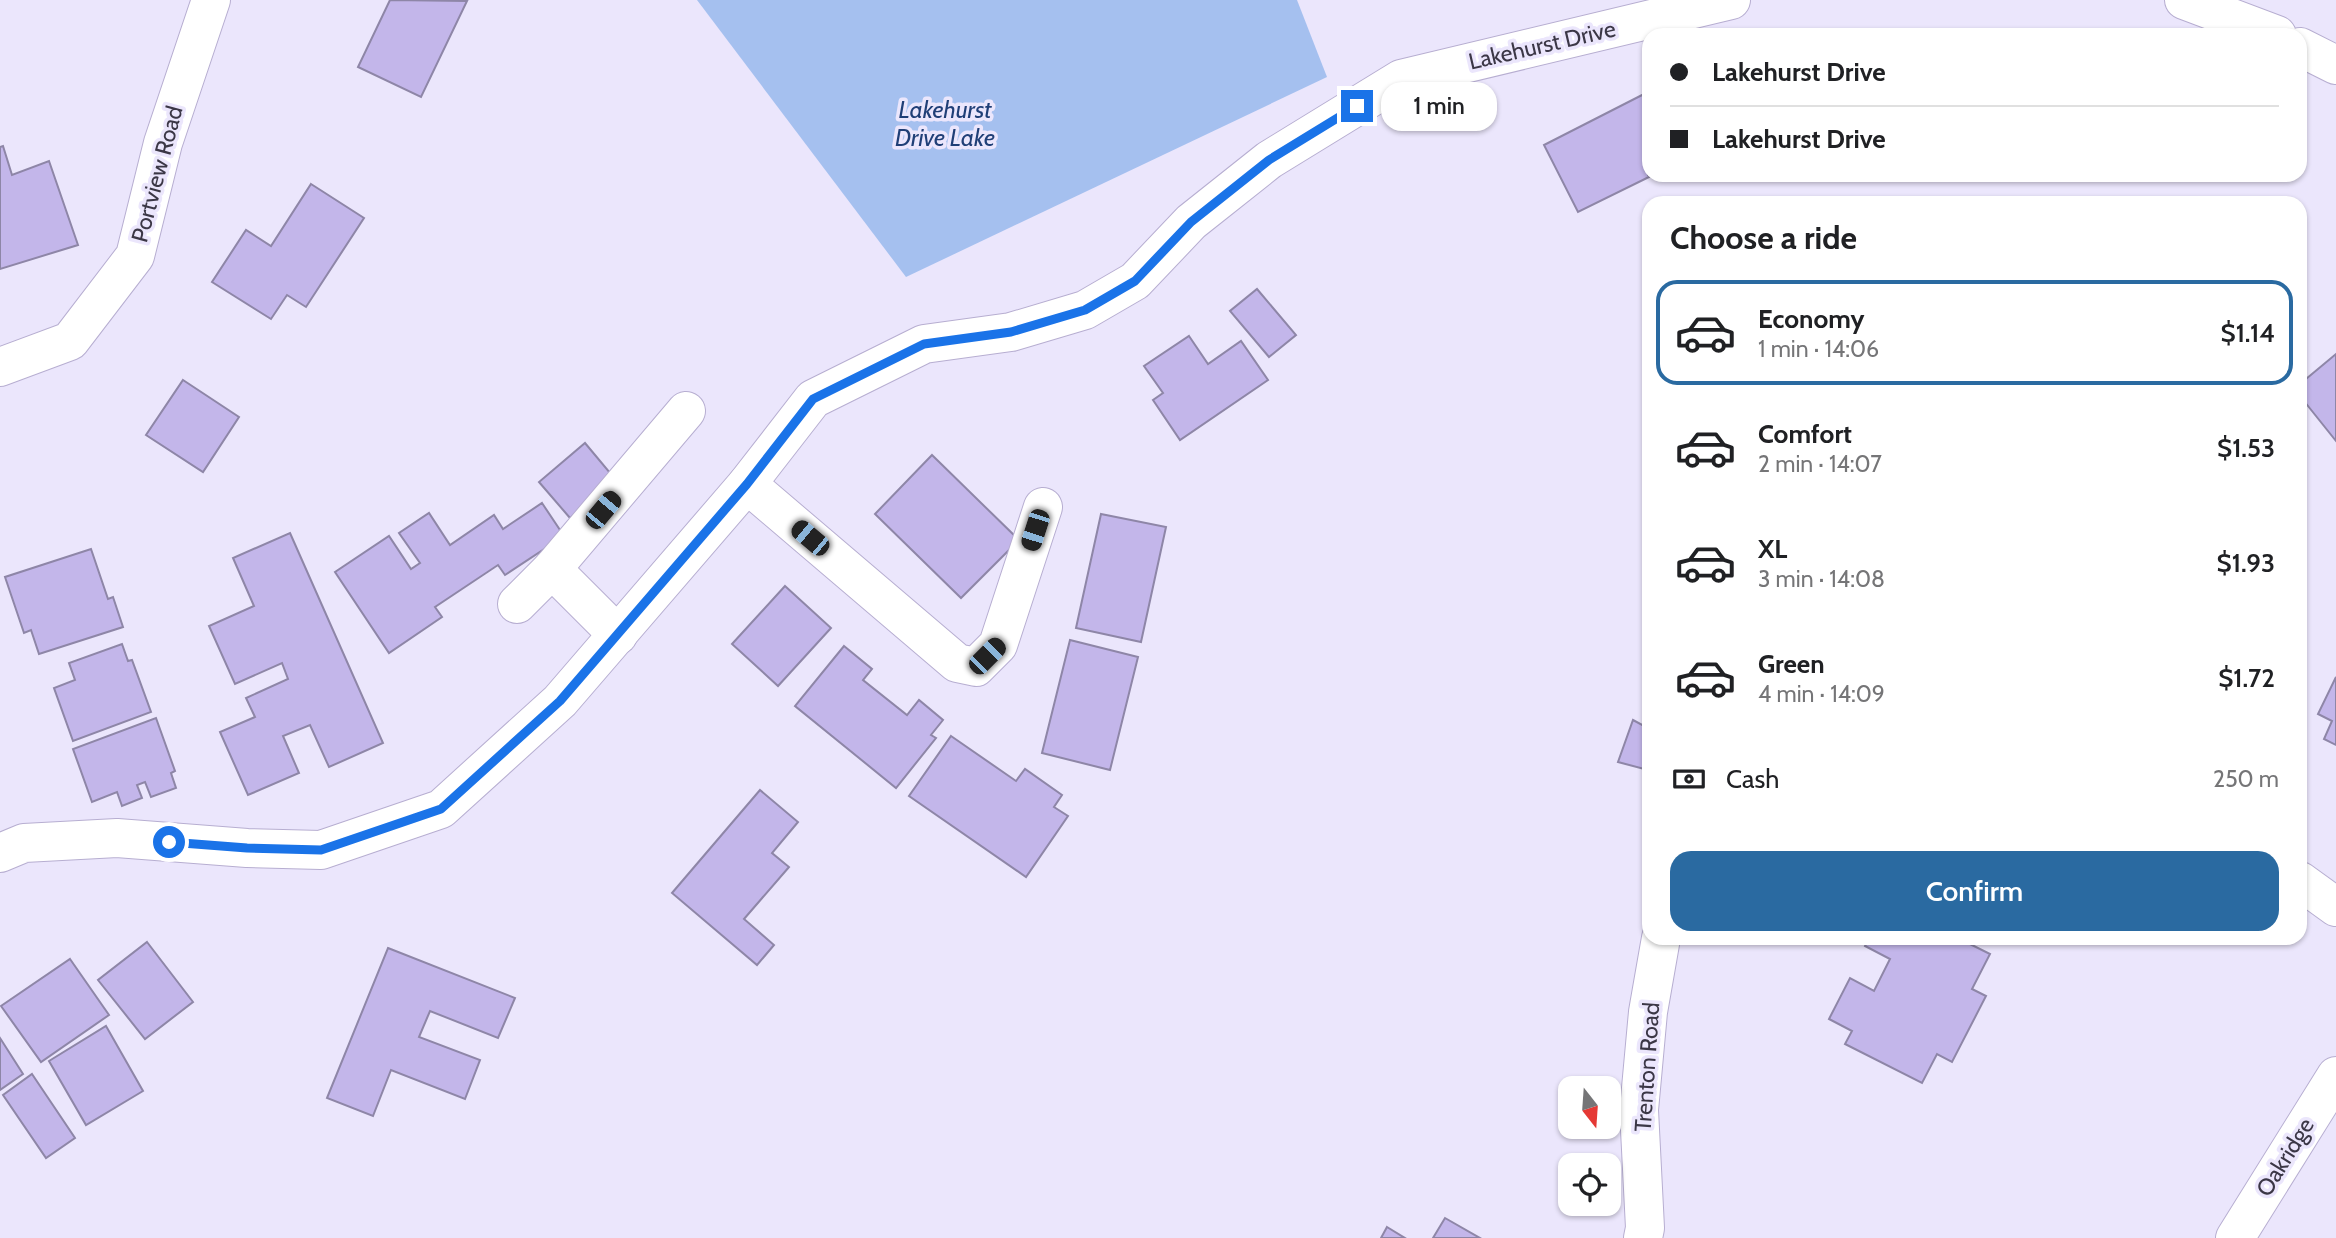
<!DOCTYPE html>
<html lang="en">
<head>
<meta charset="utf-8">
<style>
  body { margin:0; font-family:Cabin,sans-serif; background:#f6f6f6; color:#202124; height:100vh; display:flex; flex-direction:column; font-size:26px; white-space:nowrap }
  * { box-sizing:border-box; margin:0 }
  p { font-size:23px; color:#757577 }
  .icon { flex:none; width:38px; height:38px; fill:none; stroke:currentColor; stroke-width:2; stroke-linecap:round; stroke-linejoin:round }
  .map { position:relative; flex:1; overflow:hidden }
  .panel { position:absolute; left:1642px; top:196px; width:665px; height:749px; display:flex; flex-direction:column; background:#fff; border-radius:21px; box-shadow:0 2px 5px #0004 }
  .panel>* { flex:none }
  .top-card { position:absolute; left:1642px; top:28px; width:665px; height:154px; border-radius:21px; box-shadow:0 2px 5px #0004; display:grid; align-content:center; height:154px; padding:0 28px; background:#fff }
  .needle { width:46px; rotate:163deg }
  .controls { position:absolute; left:1558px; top:1076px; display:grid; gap:14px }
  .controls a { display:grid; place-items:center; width:63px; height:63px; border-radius:14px; background:#fff; box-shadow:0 2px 5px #0004; font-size:35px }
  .end { position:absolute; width:32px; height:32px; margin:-16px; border:9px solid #1a73e8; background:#fff; box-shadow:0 0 0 4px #fff }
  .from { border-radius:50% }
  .bubble { position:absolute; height:49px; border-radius:21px; background:#fff; box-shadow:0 2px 5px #0004; font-size:23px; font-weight:600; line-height:49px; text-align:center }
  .car { position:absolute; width:21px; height:42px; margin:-21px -10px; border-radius:9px; box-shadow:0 0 5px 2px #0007; background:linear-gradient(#222 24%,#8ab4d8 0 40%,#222 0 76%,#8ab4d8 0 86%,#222 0) }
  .top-card b { display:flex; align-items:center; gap:24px; height:66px; font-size:26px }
  .top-card b+b { border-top:2px solid #e0e0e0 }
  .top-card i { width:18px; height:18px; background:#202124 }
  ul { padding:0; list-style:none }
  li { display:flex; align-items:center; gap:21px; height:105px; margin:0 14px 10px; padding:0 14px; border:4px solid transparent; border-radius:21px }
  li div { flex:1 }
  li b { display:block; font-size:26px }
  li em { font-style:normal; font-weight:600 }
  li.on { border-color:#2a6aa1 }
  li>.icon { width:63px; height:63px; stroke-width:1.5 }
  h2 { padding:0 28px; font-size:32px; line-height:84px }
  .pay { display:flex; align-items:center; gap:18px; height:77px; padding:0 28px; font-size:26px }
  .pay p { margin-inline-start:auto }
  .primary-button { display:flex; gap:14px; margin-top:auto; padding:14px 28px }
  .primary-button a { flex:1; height:80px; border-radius:21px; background:#2a6aa1; color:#fff; font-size:28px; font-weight:600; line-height:80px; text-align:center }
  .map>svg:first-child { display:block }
</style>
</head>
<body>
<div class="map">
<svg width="2336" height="1238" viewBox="0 0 2336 1238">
  <rect width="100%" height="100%" fill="#ebe6fc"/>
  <path fill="#a5c0ef" d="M697,0h600l30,77 -421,200z"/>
  <g fill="#c3b6ea" stroke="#8e86a7" stroke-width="2">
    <path d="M390,0l77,1 -46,96 -63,-30z"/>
    <path d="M1648,92v83h5l-75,37 -34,-67z"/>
    <path d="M3,146l9,29 37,-14 29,84 -78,24v-122z"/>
    <path d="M311,184l53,34 -58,89 -19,-12 -16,24 -59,-37 34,-52 25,16z"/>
    <path d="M1257,289l39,46 -27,22 -39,-46z"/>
    <path d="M1189,336l19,28 33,-23 27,39 -88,60 -27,-40 10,-7 -19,-27z"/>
    <path d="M2336,354v87l-36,-45v-12z"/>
    <path d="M183,380l56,37 -36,55 -57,-37z"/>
    <path d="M585,443l31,37 -46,38 -31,-36z"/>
    <path d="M932,455l87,85 -58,58 -86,-84z"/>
    <path d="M542,503l22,33 -59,39 -7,-10 -63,42 7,10 -53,36 -54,-81 54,-36 22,33 9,-6 -21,-30 30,-20 21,32 44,-30 9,14z"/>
    <path d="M1101,514l65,13 -25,115 -65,-14z"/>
    <path d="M290,533l93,210 -54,24 -19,-42 -27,11 16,37 -51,22 -28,-63 35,-15 -9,-19 42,-19 -6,-16 -47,21 -26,-58 45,-20 -21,-48z"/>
    <path d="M91,549l17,50 5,-2 10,30 -84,27 -8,-24 -7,3 -19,-56z"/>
    <path d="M785,586l46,42 -53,58 -46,-42z"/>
    <path d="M1070,640l68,17 -28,113 -68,-17z"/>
    <path d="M122,644l6,17 4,-1 19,52 -78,29 -19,-53 21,-8 -6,-17z"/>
    <path d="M844,646l28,23 -9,11 44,35 12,-15 24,20 -12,15 5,3 -40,50 -101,-82z"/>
    <path d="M2336,677v68l-12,-6 8,-18 -14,-7z"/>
    <path d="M156,718l19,53 -4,2 5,15 -25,9 -6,-15 -8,3 5,13 -20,8 -5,-14 -25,10 -19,-53z"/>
    <path d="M1633,720l15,8v42l-30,-8z"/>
    <path d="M951,736l65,45 9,-12 37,26 -8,12 14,9 -42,61 -117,-81z"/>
    <path d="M760,790l38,32 -26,31 17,14 -45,52 30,26 -17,20 -85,-72z"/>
    <path d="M1869,938h89l32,16 -18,35 14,7 -34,66 -15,-8 -15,29 -77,-39 7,-13 -23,-12 21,-41 24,13 16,-32 -25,-13z"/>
    <path d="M147,942l46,60 -48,37 -47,-59z"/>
    <path d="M388,948l127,50 -17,40 -68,-27 -11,26 61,23 -15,39 -74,-29 -18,46 -46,-18z"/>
    <path d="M70,959l39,56 -68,47 -40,-56z"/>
    <path d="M106,1026l37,65 -57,34 -37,-64z"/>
    <path d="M0,1038l23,36 -23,16z"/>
    <path d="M32,1074l43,64 -29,20 -43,-63z"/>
    <path d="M1445,1218l35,20h-47z"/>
    <path d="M1387,1227l18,11h-24z"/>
  </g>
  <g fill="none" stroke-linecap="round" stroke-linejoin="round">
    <defs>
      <g id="minor">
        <path d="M2184,0l93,35"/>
        <path d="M2300,47l36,18"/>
        <path d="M0,367l70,-26 65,-85 28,-113 48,-143"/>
        <path d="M747,484l210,179 19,4 22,-22 45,-138"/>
        <path d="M552,569l66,66"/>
        <path d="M517,604l35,-35 134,-158"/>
        <path d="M0,853l24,-10 93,-5 130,10 74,2 120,-41 119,-108 187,-217 66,-85 111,-55 87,-12 74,-22 50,-29 56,-59 78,-62 132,-81 330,-79"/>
        <path d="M2300,881l36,26"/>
        <path d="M1643,1238l2,-10 -6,-118 9,-98 13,-74"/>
        <path d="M2235,1238l101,-162"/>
      </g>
    </defs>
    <use href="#minor" stroke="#b7aed1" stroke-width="40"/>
    <use href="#minor" stroke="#fff" stroke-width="38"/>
  </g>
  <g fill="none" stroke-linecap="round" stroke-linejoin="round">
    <path stroke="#1a73e8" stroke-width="9" d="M169,842l78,6 74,2 120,-41 119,-108 187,-217 66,-85 111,-55 87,-12 74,-22 50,-29 56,-59 78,-62 88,-54"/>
  </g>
  <g text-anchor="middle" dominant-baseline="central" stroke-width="7" stroke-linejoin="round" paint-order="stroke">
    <g font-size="23" fill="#3b3746" stroke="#ebe6fc">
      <text transform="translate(1542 45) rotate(-13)">Lakehurst Drive</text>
      <text transform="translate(157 174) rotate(-75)">Portview Road</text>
      <text transform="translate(1647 1067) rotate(-86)">Trenton Road</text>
      <text transform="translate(2285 1157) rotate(-58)">Oakridge</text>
    </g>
    <g font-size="24" font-style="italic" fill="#203f77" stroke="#ebe6fc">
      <text x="945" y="109">Lakehurst<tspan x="945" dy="28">Drive Lake</tspan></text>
    </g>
  </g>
</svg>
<div class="controls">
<a><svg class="needle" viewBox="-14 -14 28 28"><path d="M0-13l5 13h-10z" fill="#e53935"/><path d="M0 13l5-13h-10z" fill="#757577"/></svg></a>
<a><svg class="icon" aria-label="locate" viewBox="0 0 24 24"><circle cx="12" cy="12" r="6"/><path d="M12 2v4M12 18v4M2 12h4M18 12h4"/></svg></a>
</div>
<i class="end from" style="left:169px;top:842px"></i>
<i class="end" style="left:1357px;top:106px"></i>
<div class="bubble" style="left:1381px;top:82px;width:116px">1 min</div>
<i class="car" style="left:603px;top:510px;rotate:40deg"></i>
<i class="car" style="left:1035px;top:530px;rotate:198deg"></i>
<i class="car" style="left:810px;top:538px;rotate:310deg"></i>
<i class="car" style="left:987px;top:656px;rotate:45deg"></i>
<div class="top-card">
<b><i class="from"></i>Lakehurst Drive</b>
<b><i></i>Lakehurst Drive</b>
</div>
<section class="panel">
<h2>Choose a ride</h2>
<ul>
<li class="on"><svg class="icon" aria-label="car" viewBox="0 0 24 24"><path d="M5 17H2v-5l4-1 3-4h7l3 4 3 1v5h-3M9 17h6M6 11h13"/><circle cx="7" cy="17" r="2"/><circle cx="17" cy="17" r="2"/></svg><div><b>Economy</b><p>1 min · 14:06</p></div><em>$1.14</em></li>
<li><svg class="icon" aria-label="car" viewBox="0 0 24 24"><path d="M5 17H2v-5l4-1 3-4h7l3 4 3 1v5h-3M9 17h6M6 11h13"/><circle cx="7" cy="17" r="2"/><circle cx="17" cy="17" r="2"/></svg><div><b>Comfort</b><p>2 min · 14:07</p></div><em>$1.53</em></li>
<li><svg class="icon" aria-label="car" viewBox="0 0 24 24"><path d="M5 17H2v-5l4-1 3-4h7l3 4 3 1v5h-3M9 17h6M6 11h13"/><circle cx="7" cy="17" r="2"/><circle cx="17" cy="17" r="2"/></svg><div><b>XL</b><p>3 min · 14:08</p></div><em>$1.93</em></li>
<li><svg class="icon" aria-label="car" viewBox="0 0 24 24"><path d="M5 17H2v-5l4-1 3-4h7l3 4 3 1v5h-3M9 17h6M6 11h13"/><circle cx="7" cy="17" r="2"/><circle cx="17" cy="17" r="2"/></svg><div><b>Green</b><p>4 min · 14:09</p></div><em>$1.72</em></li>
</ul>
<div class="pay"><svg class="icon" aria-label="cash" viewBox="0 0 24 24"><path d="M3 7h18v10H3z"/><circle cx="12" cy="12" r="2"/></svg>Cash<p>250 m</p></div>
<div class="primary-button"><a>Confirm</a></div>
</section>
</div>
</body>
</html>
